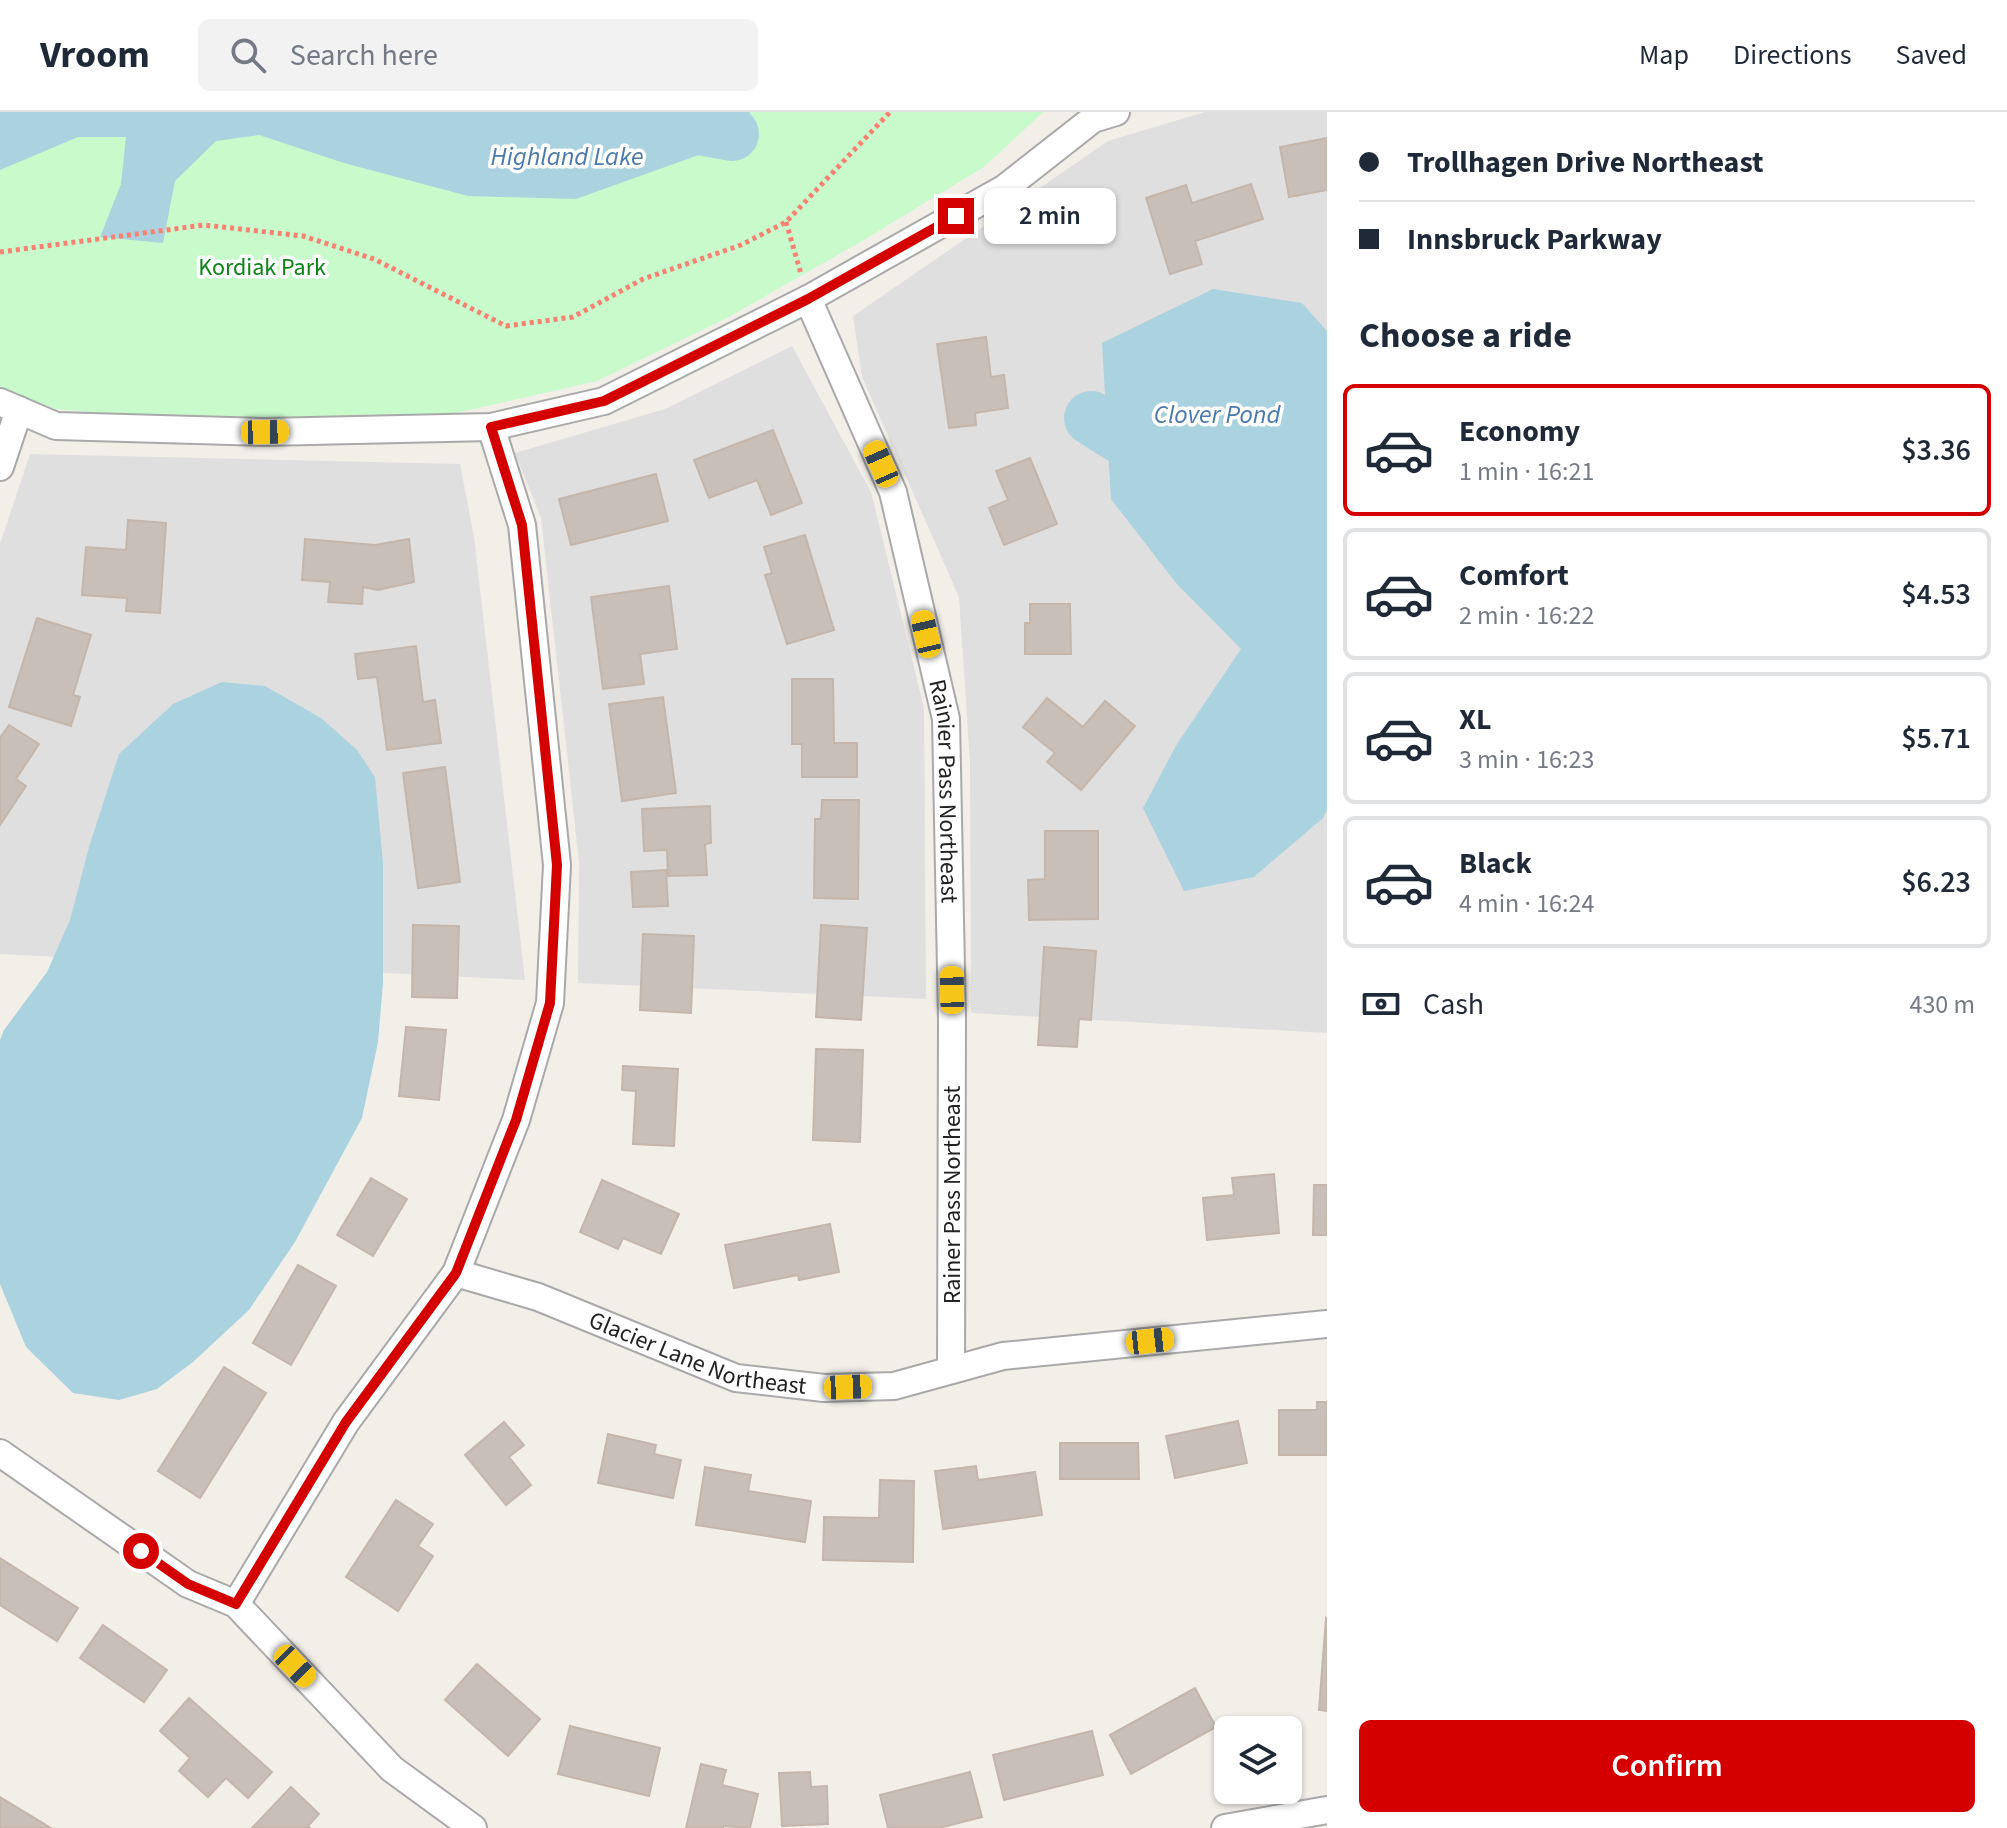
<!DOCTYPE html>
<html lang="en">
<head>
<meta charset="utf-8">
<style>
  body { margin:0; font-family:"Source Sans 3",sans-serif; background:#f2f2f3; color:#1f2937; height:100vh; display:flex; flex-direction:column; font-size:30px; white-space:nowrap }
  * { box-sizing:border-box; margin:0 }
  p { font-size:26px; color:#747a83 }
  .icon { flex:none; width:44px; height:44px; fill:none; stroke:currentColor; stroke-width:2; stroke-linecap:round; stroke-linejoin:round }
  .map { position:relative; flex:1; overflow:hidden }
  .side { display:flex; flex-direction:column; background:#fff; width:680px }
  .side>* { flex:none }
  .hud { display:grid; align-content:center; height:176px; padding:0 32px; background:#fff }
  .tools { position:absolute; left:1214px; top:1604px; display:grid; gap:16px }
  .tools a { display:grid; place-items:center; width:88px; height:88px; border-radius:12px; background:#fff; box-shadow:0 2px 6px #0004; font-size:40px }
  .end { position:absolute; width:36px; height:36px; margin:-18px; border:10px solid #d40000; background:#fff; box-shadow:0 0 0 4px #fff }
  .from { border-radius:50% }
  .bubble { position:absolute; height:56px; border-radius:12px; background:#fff; box-shadow:0 2px 6px #0004; font-size:26px; font-weight:600; line-height:56px; text-align:center }
  .car { position:absolute; width:24px; height:48px; margin:-24px -12px; border-radius:10px; box-shadow:0 0 6px 2px #0007; background:linear-gradient(#f5c518 24%,#345 0 40%,#f5c518 0 76%,#345 0 86%,#f5c518 0) }
  .hud b { display:flex; align-items:center; gap:28px; height:76px; font-size:30px }
  .hud b+b { border-top:2px solid #e0e1e3 }
  .hud i { width:20px; height:20px; background:#1f2937 }
  ul { padding:0; list-style:none }
  li { display:flex; align-items:center; gap:24px; height:132px; margin:0 16px 12px; padding:0 16px; border:4px solid #e0e1e3; border-radius:12px }
  li div { flex:1 }
  li b { display:block; font-size:30px }
  li em { font-style:normal; font-weight:600 }
  li.on { border-color:#d40000 }
  li>.icon { width:72px; height:72px; stroke-width:1.5 }
  h2 { padding:0 32px; font-size:36px; line-height:96px }
  .pay { display:flex; align-items:center; gap:20px; height:88px; padding:0 32px; font-size:30px }
  .pay p { margin-inline-start:auto }
  .primary-button { display:flex; gap:16px; margin-top:auto; padding:16px 32px }
  .primary-button a { flex:1; height:92px; border-radius:12px; background:#d40000; color:#fff; font-size:32px; font-weight:600; line-height:92px; text-align:center }
  header { display:flex; align-items:center; gap:48px; box-sizing:border-box; height:112px; padding:0 40px; background:#fff; border-bottom:2px solid #e0e1e3 }
  header strong { font-size:38px }
  nav { display:flex; gap:44px; margin-inline-start:auto; font-size:28px }
  .search { width:560px; height:72px; background:#f2f2f3; display:flex; align-items:center; gap:20px; box-sizing:border-box; padding:0 28px; border-radius:12px; color:#747a83; font-size:30px }
  main { display:flex; flex:1; min-height:0 }
  .map>svg:first-child { display:block }
</style>
</head>
<body>
<header>
<strong>Vroom</strong>
<div class="search"><svg class="icon" aria-label="search" viewBox="0 0 24 24"><circle cx="10" cy="10" r="6"/><path d="M15 15l6 6"/></svg>Search here</div>
<nav><a>Map</a><a>Directions</a><a>Saved</a></nav>
</header>
<main>
<div class="map">
<svg width="1327" height="1716" viewBox="0 0 1327 1716">
  <rect width="100%" height="100%" fill="#f2efe9"/>
  <g fill="#e0dfdf">
    <path d="M1205,0h122v921l-356,-20 -1,-251 -11,-165 -97,-220 -9,-61 255,-175z"/>
    <path d="M792,234l79,146 53,216 2,291 -348,-16 1,-121 -38,-344 -26,-65 150,-44z"/>
    <path d="M30,342l430,10 14,73 51,443 -525,-26v-410z"/>
  </g>
  <path fill="#c8facc" d="M0,0h1043l-59,55 -127,77 -130,74 -130,63 -145,33 -66,5 -163,5 -167,-15 -56,-21z"/>
  <g fill="#aad3df">
    <path d="M0,0h750l-43,40 -131,47 -108,-3 -124,-33 -85,-28 -43,6 -41,40 -12,62 -63,-6 21,-53 5,-47h-48l-78,33z"/>
    <path d="M1213,177l89,14 25,28v479l-4,8 -69,59 -70,14 -41,-83 34,-64 64,-95 -65,-66 -65,-84 -9,-156z"/>
    <path d="M222,570l43,4 56,32 36,32 18,27 8,86v120l-5,59 -16,76 -67,124 -46,68 -56,52 -36,27 -38,11 -46,-7 -47,-46 -26,-63v-244l4,-10 43,-58 23,-52 19,-73 30,-93 54,-50z"/>
  </g>
  <g fill="none" stroke-linecap="round" stroke-linejoin="round">
    <g stroke="#aad3df" stroke-width="54">
      <path d="M609,0l123,22"/>
      <path d="M1091,306l77,48"/>
    </g>
  </g>
  <g fill="#c7bfb8" stroke="#c4b6ab" stroke-width="2">
    <path d="M1327,26v52l-38,7 -9,-50z"/>
    <path d="M1251,72l12,35 -68,22 7,23 -32,10 -24,-76 40,-13 6,18z"/>
    <path d="M986,225l5,40 13,-2 4,33 -33,5 1,12 -27,3 -12,-84z"/>
    <path d="M773,318l29,73 -31,12 -14,-35 -48,18 -15,-38z"/>
    <path d="M1030,346l27,66 -53,21 -15,-37 19,-8 -12,-29z"/>
    <path d="M656,362l12,47 -97,24 -12,-46z"/>
    <path d="M128,408l38,3 -6,90 -34,-2 1,-13 -45,-3 4,-48 40,3z"/>
    <path d="M805,423l29,95 -47,14 -22,-69 7,-2 -8,-26z"/>
    <path d="M305,427l70,6 34,-6 5,43 -36,8 -15,-3 -1,17 -34,-2 2,-20 -28,-2z"/>
    <path d="M669,474l8,63 -37,5 4,30 -41,5 -12,-92z"/>
    <path d="M1030,492h40l1,50h-46v-31h5z"/>
    <path d="M37,506l54,17 -18,60 7,2 -9,29 -62,-19z"/>
    <path d="M416,534l7,56 12,-2 6,43 -54,7 -10,-73 -19,2 -3,-25z"/>
    <path d="M792,567h41l1,64h23v34h-55v-33h-10z"/>
    <path d="M663,585l13,96 -54,8 -13,-97z"/>
    <path d="M1047,586l36,29 22,-26 30,25 -54,64 -34,-28 8,-9 -32,-26z"/>
    <path d="M9,613l30,19 -23,35 10,7 -26,39v-87z"/>
    <path d="M445,655l15,115 -42,6 -15,-115z"/>
    <path d="M822,688h37l-1,99 -44,-1 1,-79h6z"/>
    <path d="M710,694l1,37 -6,1 2,31 -39,1 -1,-26 -23,1 -2,-42z"/>
    <path d="M1045,719h53v88l-69,1 -1,-40 17,-1z"/>
    <path d="M666,758l2,36 -35,1 -2,-35z"/>
    <path d="M413,813l46,1 -2,72 -45,-1z"/>
    <path d="M821,813l46,3 -6,92 -45,-3z"/>
    <path d="M643,822l51,2 -3,77 -51,-3z"/>
    <path d="M1044,835l52,4 -5,69 -12,-1 -2,28 -39,-2z"/>
    <path d="M406,915l40,3 -7,70 -40,-4z"/>
    <path d="M816,937l47,1 -3,92 -47,-2z"/>
    <path d="M623,954l55,3 -4,77 -41,-2 3,-53 -14,-1z"/>
    <path d="M1274,1062l5,59 -72,7 -4,-42 31,-3 -2,-17z"/>
    <path d="M371,1066l36,21 -34,57 -36,-21z"/>
    <path d="M602,1068l77,34 -18,40 -38,-16 -5,11 -38,-17z"/>
    <path d="M1314,1073h13v50h-14z"/>
    <path d="M830,1112l9,48 -40,8 -1,-5 -64,13 -9,-43z"/>
    <path d="M298,1153l38,21 -45,79 -38,-22z"/>
    <path d="M224,1255l42,26 -66,105 -42,-27z"/>
    <path d="M1317,1290h10v53h-48v-45h38z"/>
    <path d="M1238,1309l9,42 -72,15 -9,-42z"/>
    <path d="M504,1310l20,23 -15,12 22,28 -25,20 -41,-50z"/>
    <path d="M608,1322l48,11 -2,9 27,6 -8,38 -75,-15z"/>
    <path d="M1060,1331h78l1,36h-79z"/>
    <path d="M976,1354l2,14 57,-8 7,43 -99,14 -8,-58z"/>
    <path d="M705,1355l46,8 -3,16 63,10 -6,41 -109,-17z"/>
    <path d="M880,1368l34,1 -1,81 -90,-2 1,-43 55,1z"/>
    <path d="M396,1388l37,24 -15,22 15,10 -35,55 -52,-34z"/>
    <path d="M0,1446l78,50 -21,33 -57,-36z"/>
    <path d="M1326,1506l1,1v92l-8,-1z"/>
    <path d="M103,1513l64,45 -23,32 -64,-44z"/>
    <path d="M477,1552l63,55 -32,37 -63,-56z"/>
    <path d="M1195,1576l21,39 -85,47 -21,-39z"/>
    <path d="M189,1586l83,74 -24,26 -22,-20 -18,19 -29,-26 11,-13 -30,-27z"/>
    <path d="M570,1614l90,22 -11,48 -91,-22z"/>
    <path d="M1092,1619l11,44 -99,25 -11,-45z"/>
    <path d="M701,1652l25,6 -4,15 36,9 -8,34 -27,-2v2h-37z"/>
    <path d="M810,1660l1,15 16,-1 1,38 -46,2 -3,-53z"/>
    <path d="M970,1660l12,45 -43,11h-51l-8,-33z"/>
    <path d="M291,1675l28,27 -11,12 2,2h-58z"/>
    <path d="M0,1685l51,31h-51z"/>
  </g>
  <g fill="none" stroke-linecap="round" stroke-linejoin="round">
    <defs>
      <g id="street">
        <path id="s1" d="M808,187l85,193 53,227 6,301 -1,350"/>
        <path d="M0,290l56,24 209,6 226,-5 113,-26 204,-102 197,-111 88,-69 23,-7"/>
        <path d="M0,355l19,-57"/>
        <path id="s2" d="M456,1161l82,24 198,81 88,10 70,-2 109,-30 324,-32"/>
        <path d="M0,1341l188,131 48,20 156,165 81,59"/>
        <path d="M236,1492l110,-182 110,-149 60,-153 34,-117 7,-138 -35,-340 -31,-98"/>
        <path d="M1225,1716l102,-18"/>
      </g>
    </defs>
    <use href="#street" stroke="#a9a9a9" stroke-width="30"/>
    <g stroke="#fa8072" stroke-width="5" stroke-dasharray="4 4" stroke-linecap="butt">
      <path d="M786,110l15,52"/>
      <path d="M0,140l204,-27 99,11 71,23 132,67 67,-9 70,-38 98,-34 45,-23 104,-110"/>
    </g>
    <use href="#street" stroke="#fff" stroke-width="26"/>
  </g>
  <g fill="none" stroke-linecap="round" stroke-linejoin="round">
    <path stroke="#d40000" stroke-width="10" d="M141,1439l47,33 48,20 110,-182 110,-149 60,-153 34,-117 7,-138 -35,-340 -31,-98 113,-26 204,-102 148,-83"/>
  </g>
  <g text-anchor="middle" dominant-baseline="central" stroke-width="7" stroke-linejoin="round" paint-order="stroke">
    <g font-size="24" fill="#0c8416" stroke="#fff">
      <text x="262" y="155">Kordiak Park</text>
    </g>
    <g font-size="24" fill="#222" stroke="#fff">
      <text stroke="none"><textPath href="#s1" startOffset="516">Rainier Pass Northeast</textPath></text>
      <text transform="translate(952 1083) rotate(-90)">Rainer Pass Northeast</text>
      <text stroke="none"><textPath href="#s2" startOffset="256">Glacier Lane Northeast</textPath></text>
    </g>
    <g font-size="26" font-style="italic" fill="#4a7aab" stroke="#fff">
      <text x="567" y="44">Highland Lake</text>
      <text x="1217" y="302">Clover Pond</text>
    </g>
  </g>
</svg>
<div class="tools">
<a><svg class="icon" aria-label="layers" viewBox="0 0 24 24"><path d="M12 4l9 5-9 5-9-5zM3 14l9 5 9-5"/></svg></a>
</div>
<i class="end from" style="left:141px;top:1439px"></i>
<i class="end" style="left:956px;top:104px"></i>
<div class="bubble" style="left:984px;top:76px;width:132px">2 min</div>
<i class="car" style="left:265px;top:320px;rotate:89deg"></i>
<i class="car" style="left:881px;top:352px;rotate:336deg"></i>
<i class="car" style="left:926px;top:522px;rotate:347deg"></i>
<i class="car" style="left:952px;top:878px;rotate:359deg"></i>
<i class="car" style="left:1150px;top:1229px;rotate:84deg"></i>
<i class="car" style="left:848px;top:1275px;rotate:88deg"></i>
<i class="car" style="left:295px;top:1554px;rotate:136deg"></i>
</div>
<section class="side">
<div class="hud">
<b><i class="from"></i>Trollhagen Drive Northeast</b>
<b><i></i>Innsbruck Parkway</b>
</div>
<h2>Choose a ride</h2>
<ul>
<li class="on"><svg class="icon" aria-label="car" viewBox="0 0 24 24"><path d="M5 17H2v-5l4-1 3-4h7l3 4 3 1v5h-3M9 17h6M6 11h13"/><circle cx="7" cy="17" r="2"/><circle cx="17" cy="17" r="2"/></svg><div><b>Economy</b><p>1 min · 16:21</p></div><em>$3.36</em></li>
<li><svg class="icon" aria-label="car" viewBox="0 0 24 24"><path d="M5 17H2v-5l4-1 3-4h7l3 4 3 1v5h-3M9 17h6M6 11h13"/><circle cx="7" cy="17" r="2"/><circle cx="17" cy="17" r="2"/></svg><div><b>Comfort</b><p>2 min · 16:22</p></div><em>$4.53</em></li>
<li><svg class="icon" aria-label="car" viewBox="0 0 24 24"><path d="M5 17H2v-5l4-1 3-4h7l3 4 3 1v5h-3M9 17h6M6 11h13"/><circle cx="7" cy="17" r="2"/><circle cx="17" cy="17" r="2"/></svg><div><b>XL</b><p>3 min · 16:23</p></div><em>$5.71</em></li>
<li><svg class="icon" aria-label="car" viewBox="0 0 24 24"><path d="M5 17H2v-5l4-1 3-4h7l3 4 3 1v5h-3M9 17h6M6 11h13"/><circle cx="7" cy="17" r="2"/><circle cx="17" cy="17" r="2"/></svg><div><b>Black</b><p>4 min · 16:24</p></div><em>$6.23</em></li>
</ul>
<div class="pay"><svg class="icon" aria-label="cash" viewBox="0 0 24 24"><path d="M3 7h18v10H3z"/><circle cx="12" cy="12" r="2"/></svg>Cash<p>430 m</p></div>
<div class="primary-button"><a>Confirm</a></div>
</section>
</main>
</body>
</html>
